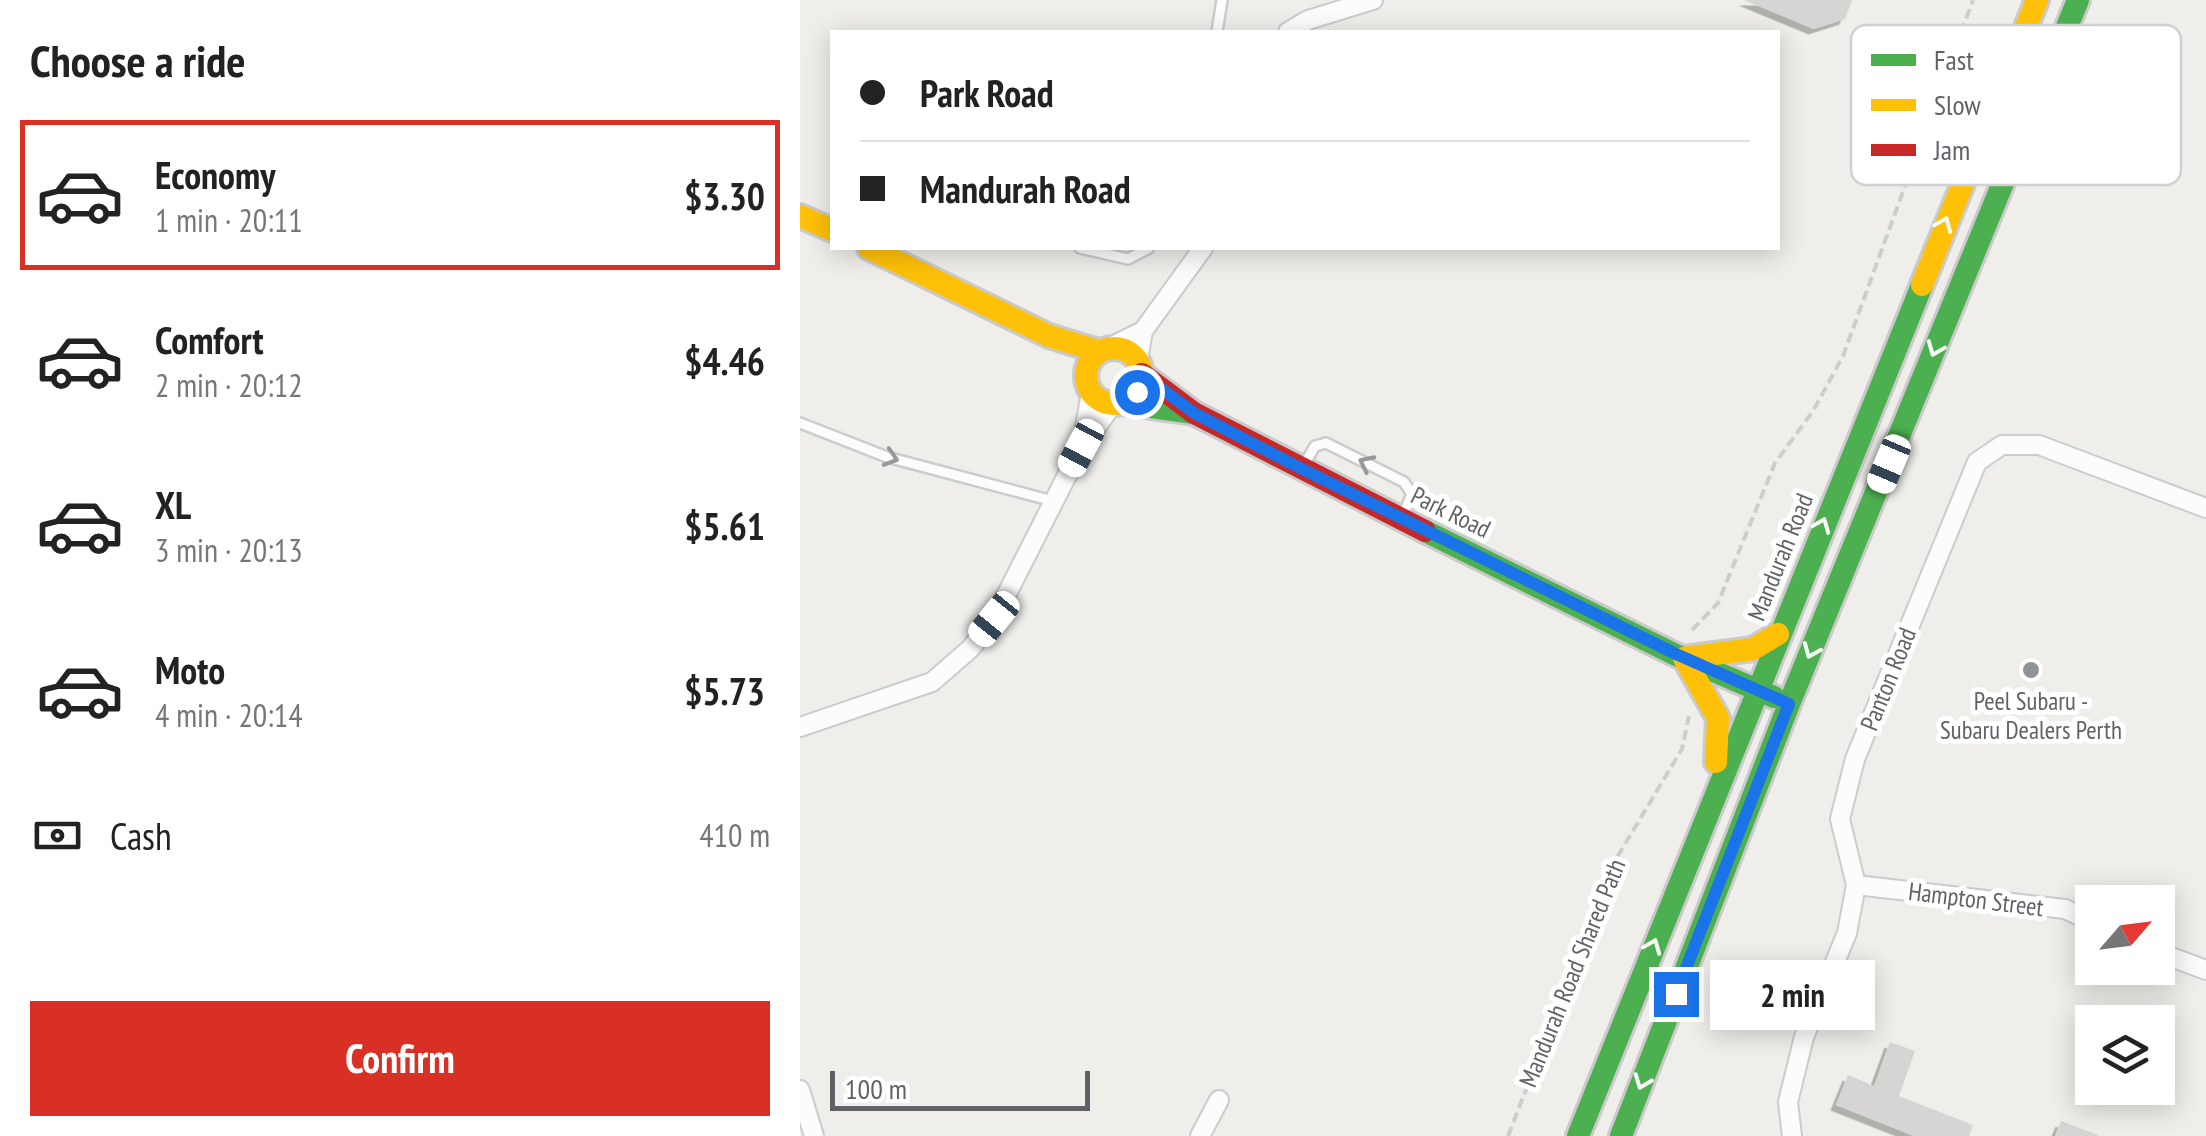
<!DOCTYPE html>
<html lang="en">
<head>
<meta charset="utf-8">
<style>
  body { margin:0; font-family:"PT Sans Narrow",sans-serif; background:#f6f6f6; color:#222; height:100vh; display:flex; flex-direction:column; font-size:38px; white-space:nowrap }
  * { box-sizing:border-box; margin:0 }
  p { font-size:32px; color:#767676 }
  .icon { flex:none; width:55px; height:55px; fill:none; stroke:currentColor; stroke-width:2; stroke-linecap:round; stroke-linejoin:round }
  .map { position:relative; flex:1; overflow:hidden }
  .drawer { display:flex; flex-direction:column; background:#fff; width:800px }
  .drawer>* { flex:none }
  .hud { position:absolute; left:30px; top:30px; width:950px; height:220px; border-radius:0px; box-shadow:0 5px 25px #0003; display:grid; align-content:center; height:220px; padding:0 30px; background:#fff }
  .needle { width:65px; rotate:62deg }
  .fabs { position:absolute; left:1275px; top:885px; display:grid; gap:20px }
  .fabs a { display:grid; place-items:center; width:100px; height:100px; border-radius:0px; background:#fff; box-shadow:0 5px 25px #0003; font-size:50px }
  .scale { position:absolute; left:30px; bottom:25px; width:260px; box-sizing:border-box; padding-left:10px; border:5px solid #5f6368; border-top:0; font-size:28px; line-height:35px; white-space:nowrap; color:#5f6368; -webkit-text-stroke:8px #fff; paint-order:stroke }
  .end { position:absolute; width:45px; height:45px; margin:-22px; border:12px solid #1a73e8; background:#fff; box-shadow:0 0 0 5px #fff }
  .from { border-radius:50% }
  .bubble { position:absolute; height:70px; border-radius:0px; background:#fff; box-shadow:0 5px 25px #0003; font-size:32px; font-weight:800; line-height:70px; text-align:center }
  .car { position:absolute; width:30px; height:60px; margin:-30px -15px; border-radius:12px; box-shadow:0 0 8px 2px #0007; background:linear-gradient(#fff 24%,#345 0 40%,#fff 0 76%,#345 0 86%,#fff 0) }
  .hud b { display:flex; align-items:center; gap:35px; height:95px; font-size:38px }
  .hud b+b { border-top:2px solid #e0e0e0 }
  .hud i { width:25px; height:25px; background:#222 }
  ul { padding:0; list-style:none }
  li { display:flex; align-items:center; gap:30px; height:150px; margin:0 20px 15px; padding:0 10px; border:5px solid transparent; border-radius:0px }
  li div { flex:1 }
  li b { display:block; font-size:38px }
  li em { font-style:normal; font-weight:800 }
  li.on { border-color:#d93025 }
  li>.icon { width:90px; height:90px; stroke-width:1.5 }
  h2 { padding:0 30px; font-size:45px; line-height:120px }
  .pay { display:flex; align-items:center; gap:25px; height:110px; padding:0 30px; font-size:38px }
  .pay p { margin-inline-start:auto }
  .button { display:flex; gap:20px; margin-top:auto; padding:20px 30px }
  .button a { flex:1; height:115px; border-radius:0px; background:#d93025; color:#fff; font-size:40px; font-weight:800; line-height:115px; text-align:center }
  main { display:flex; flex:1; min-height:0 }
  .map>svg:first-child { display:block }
</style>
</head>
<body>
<main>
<section class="drawer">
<h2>Choose a ride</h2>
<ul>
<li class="on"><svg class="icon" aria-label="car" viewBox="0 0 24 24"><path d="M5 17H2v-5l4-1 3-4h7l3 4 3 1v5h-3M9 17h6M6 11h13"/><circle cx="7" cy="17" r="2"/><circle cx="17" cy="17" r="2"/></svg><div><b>Economy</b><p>1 min · 20:11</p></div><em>$3.30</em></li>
<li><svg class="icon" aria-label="car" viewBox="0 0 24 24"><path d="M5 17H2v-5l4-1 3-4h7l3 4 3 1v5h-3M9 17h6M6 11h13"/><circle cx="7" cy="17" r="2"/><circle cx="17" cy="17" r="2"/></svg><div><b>Comfort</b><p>2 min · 20:12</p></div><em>$4.46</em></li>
<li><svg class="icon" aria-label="car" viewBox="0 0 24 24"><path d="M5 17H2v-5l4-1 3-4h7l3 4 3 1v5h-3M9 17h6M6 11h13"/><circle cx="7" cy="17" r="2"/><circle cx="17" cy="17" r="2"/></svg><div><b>XL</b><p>3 min · 20:13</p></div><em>$5.61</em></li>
<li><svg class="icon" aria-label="car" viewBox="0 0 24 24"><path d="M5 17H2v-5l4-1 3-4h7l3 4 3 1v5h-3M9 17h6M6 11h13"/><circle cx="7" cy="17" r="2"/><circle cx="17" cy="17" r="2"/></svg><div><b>Moto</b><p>4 min · 20:14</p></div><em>$5.73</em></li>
</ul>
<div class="pay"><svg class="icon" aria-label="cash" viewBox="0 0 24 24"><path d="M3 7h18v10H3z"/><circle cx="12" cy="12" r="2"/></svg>Cash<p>410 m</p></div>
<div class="button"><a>Confirm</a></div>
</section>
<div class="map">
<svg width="1406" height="1136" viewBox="0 0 1406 1136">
  <defs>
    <filter id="shadow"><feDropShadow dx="-5.5" dy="5.5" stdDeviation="0" flood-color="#0004"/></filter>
  </defs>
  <rect width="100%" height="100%" fill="#efeeea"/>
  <g fill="#d6d5d3" filter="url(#shadow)">
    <path d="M944,0h108l-7,19 -31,10z"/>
    <path d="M1090,1042l25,9 -16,45 74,29 -4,11h-55l-78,-31 12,-30 26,11z"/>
    <path d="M1261,1121l37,14v1h-43z"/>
  </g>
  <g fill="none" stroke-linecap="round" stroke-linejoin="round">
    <defs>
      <g id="lane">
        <path d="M417,32l5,-32"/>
        <path d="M280,248l48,11 21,-11"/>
        <path d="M0,423l87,34 166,44"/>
        <path d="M504,465l11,-19 11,-3 78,39 8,12 -9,21"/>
      </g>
      <g id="street">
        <path d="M488,32l20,-12 65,-20"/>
        <path d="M310,347l33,-16"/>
        <path d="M338,360l5,-29 60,-83"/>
        <path d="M282,443l9,-50"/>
        <path d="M0,727l132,-45 38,-33 24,-30 87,-171 32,-44"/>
        <path d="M1056,885l209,24 27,13"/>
        <path d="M1358,952l48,18"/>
        <path d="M0,1090l14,46"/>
        <path d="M400,1136l19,-36"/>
        <path d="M992,1136l-4,-34 16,-65 43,-104 9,-48 -16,-66 15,-60 122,-297 25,-17h37l167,63"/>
      </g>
      <g id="fast">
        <path d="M322,403l72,10"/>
        <path d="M625,531l251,124 98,42"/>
        <path d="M778,1136l344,-851"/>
        <path d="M821,1136l168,-432 289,-704"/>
      </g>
      <g id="slow">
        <path d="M0,216l32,14"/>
        <path d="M69,248l180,88 49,15"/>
        <path d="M1122,285l115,-285"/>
        <circle cx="314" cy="376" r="28"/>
        <path d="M916,762l2,-44 -34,-60 69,-9 25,-15"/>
      </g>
      <path id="jam" d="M342,374l52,39 231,118"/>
    </defs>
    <use href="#lane" stroke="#cbcccc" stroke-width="14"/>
    <use href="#street" stroke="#cbcccc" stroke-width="22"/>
    <use href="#fast" stroke="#cacacb" stroke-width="28"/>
    <use href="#slow" stroke="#cacacb" stroke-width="28"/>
    <use href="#jam" stroke="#cacacb" stroke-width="28"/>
    <g stroke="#cacfcc" stroke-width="4" stroke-dasharray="10 5" stroke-linecap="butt">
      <path d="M892,630l26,-27 57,-140 38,-52 30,-55 130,-356"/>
      <path d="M708,1136l108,-277 66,-110 7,-33"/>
    </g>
    <use href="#lane" stroke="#fdfcfc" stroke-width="9"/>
    <use href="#street" stroke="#fdfcfc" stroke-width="18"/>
    <use href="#fast" stroke="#4caf50" stroke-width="22"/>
    <use href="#slow" stroke="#ffc107" stroke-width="22"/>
    <use href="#jam" stroke="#c62828" stroke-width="22"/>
  </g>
  <defs><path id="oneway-chevron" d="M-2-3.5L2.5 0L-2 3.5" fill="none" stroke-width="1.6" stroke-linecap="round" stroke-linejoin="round" transform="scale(2.5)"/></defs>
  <g stroke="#f6fbf6">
    <use href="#oneway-chevron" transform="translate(1144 224) rotate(-68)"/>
    <use href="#oneway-chevron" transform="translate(1135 349) rotate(112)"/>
    <use href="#oneway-chevron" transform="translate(1022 525) rotate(-68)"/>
    <use href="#oneway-chevron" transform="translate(1011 651) rotate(113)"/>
    <use href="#oneway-chevron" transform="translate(853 946) rotate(-68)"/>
    <use href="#oneway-chevron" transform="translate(842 1082) rotate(111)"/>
  </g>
  <g stroke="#96999c">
    <use href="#oneway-chevron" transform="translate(91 458) rotate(17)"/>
    <use href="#oneway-chevron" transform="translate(566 463) rotate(-154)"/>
  </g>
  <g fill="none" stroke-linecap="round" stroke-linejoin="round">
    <path stroke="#1a73e8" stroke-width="12" d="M337,392l5,-18 52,39 108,56 374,185 113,50 -113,290"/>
  </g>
  <circle fill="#919496" stroke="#fff" stroke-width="4" cx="1231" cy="670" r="10"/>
  <g text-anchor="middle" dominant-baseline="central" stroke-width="10" stroke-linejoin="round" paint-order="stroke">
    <g font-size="25" fill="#5f6368" stroke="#fff">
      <text transform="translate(651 512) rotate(26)">Park Road</text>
      <text transform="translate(980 557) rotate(-68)">Mandurah Road</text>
      <text transform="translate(1088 679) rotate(-68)">Panton Road</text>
      <text transform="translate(1176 899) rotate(7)">Hampton Street</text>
      <text transform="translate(772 973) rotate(-68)">Mandurah Road Shared Path</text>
    </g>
    <g font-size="25" fill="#5f6368" stroke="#fff">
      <text x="1231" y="701">Peel Subaru -<tspan x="1231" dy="29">Subaru Dealers Perth</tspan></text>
    </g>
  </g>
  <rect x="1051" y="25" width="330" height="160" rx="15" fill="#fff" stroke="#cfd0d2" stroke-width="2.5"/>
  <rect x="1071" y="54" width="45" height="12" fill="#4caf50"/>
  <rect x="1071" y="99" width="45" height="12" fill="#ffc107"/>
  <rect x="1071" y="144" width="45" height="12" fill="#c62828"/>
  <g font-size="28" fill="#5f6368">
    <text x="1134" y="70">Fast</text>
    <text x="1134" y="115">Slow</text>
    <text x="1134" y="160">Jam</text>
  </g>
</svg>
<div class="fabs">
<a><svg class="needle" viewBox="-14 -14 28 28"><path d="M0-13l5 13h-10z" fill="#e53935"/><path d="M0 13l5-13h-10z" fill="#767676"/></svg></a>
<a><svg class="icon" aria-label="layers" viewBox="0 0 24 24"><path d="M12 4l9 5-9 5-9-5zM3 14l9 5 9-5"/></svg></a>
</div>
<div class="scale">100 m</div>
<i class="end from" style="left:337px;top:392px"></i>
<i class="end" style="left:876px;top:994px"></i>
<div class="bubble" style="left:910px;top:960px;width:165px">2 min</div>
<i class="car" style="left:281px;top:448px;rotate:208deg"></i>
<i class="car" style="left:1089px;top:464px;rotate:203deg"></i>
<i class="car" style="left:194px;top:619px;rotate:219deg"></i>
<div class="hud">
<b><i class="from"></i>Park Road</b>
<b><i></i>Mandurah Road</b>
</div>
</div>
</main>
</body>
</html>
